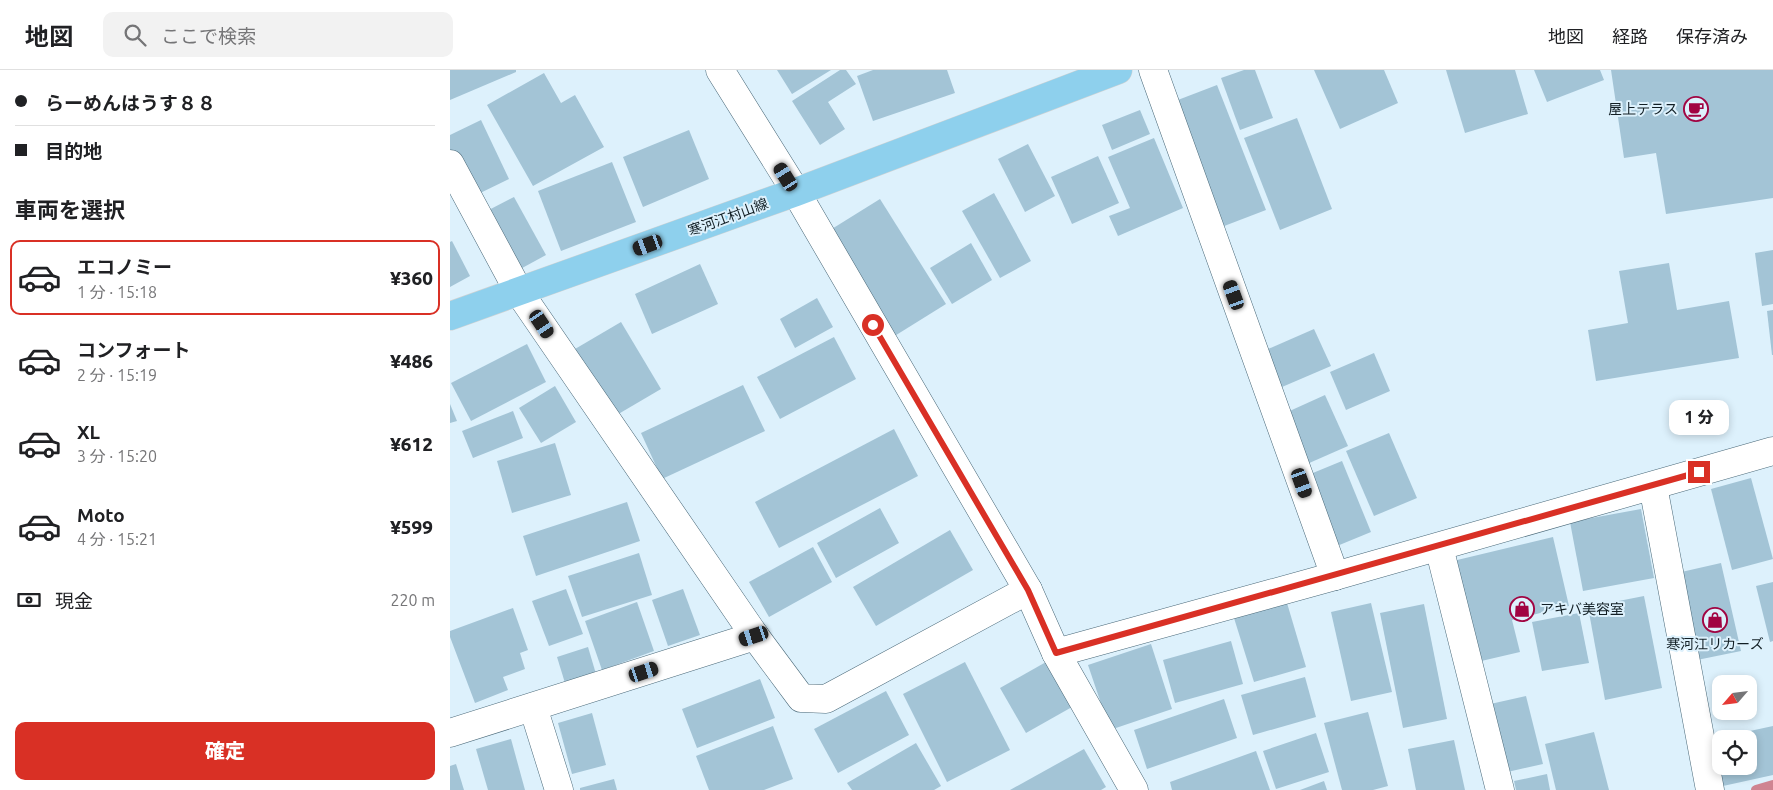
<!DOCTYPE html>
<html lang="ja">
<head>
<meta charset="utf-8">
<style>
  body { margin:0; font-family:Ubuntu,"Noto Sans JP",sans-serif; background:#f2f2f2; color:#202124; height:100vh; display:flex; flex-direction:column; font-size:19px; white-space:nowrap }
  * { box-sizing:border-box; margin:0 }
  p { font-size:16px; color:#757577 }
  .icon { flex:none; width:28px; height:28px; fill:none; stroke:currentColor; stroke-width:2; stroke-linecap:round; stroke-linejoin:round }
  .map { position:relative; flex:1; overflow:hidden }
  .side { display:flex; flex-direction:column; background:#fff; width:450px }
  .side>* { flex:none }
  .hud { display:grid; align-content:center; height:110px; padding:0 15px; background:#fff }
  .needle { width:32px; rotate:242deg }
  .fabs { position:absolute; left:1262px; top:605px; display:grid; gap:10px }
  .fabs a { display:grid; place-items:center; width:45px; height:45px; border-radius:10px; background:#fff; box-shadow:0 2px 8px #0003; font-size:25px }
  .end { position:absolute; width:22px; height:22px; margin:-11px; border:6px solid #d93025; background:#fff; box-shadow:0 0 0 2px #fff }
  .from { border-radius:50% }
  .bubble { position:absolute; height:35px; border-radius:10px; background:#fff; box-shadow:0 2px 8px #0003; font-size:16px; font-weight:800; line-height:35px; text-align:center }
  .car { position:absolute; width:15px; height:30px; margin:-15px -8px; border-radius:6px; box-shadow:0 0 4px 1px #0007; background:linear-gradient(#222 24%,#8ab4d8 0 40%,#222 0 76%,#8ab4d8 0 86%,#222 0) }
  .hud b { display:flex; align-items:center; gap:18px; height:48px; font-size:19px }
  .hud b+b { border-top:1px solid #e0e0e0 }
  .hud i { width:12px; height:12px; background:#202124 }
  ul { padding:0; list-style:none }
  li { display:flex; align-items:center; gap:15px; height:75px; margin:0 10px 8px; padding:0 5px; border:2px solid transparent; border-radius:10px }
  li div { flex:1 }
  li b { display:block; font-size:19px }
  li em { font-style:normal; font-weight:800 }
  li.on { border-color:#d93025 }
  li>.icon { width:45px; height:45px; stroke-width:1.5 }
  h2 { padding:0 15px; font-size:22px; line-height:60px }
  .pay { display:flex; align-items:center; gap:12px; height:55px; padding:0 15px; font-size:19px }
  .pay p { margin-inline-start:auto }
  .cta { display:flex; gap:10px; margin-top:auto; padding:10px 15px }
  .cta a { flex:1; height:58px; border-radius:10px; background:#d93025; color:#fff; font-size:20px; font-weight:800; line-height:58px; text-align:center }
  header { display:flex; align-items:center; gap:30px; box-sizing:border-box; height:70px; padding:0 25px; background:#fff; border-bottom:1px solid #e0e0e0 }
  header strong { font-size:24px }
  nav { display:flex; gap:28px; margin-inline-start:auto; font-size:18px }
  .search { width:350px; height:45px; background:#f2f2f2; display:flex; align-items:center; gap:12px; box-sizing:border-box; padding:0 18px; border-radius:10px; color:#757577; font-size:19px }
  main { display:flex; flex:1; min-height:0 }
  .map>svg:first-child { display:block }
</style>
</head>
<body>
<header>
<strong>地図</strong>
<div class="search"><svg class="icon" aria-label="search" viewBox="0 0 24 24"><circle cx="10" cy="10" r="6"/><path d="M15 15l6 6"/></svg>ここで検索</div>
<nav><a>地図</a><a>経路</a><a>保存済み</a></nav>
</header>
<main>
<section class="side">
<div class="hud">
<b><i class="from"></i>らーめんはうす８８</b>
<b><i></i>目的地</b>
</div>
<h2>車両を選択</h2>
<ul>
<li class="on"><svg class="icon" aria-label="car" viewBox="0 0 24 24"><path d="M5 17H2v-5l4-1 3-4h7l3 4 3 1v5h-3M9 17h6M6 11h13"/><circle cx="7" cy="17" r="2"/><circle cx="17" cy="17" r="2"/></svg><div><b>エコノミー</b><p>1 分 · 15:18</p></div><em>¥360</em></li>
<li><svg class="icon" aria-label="car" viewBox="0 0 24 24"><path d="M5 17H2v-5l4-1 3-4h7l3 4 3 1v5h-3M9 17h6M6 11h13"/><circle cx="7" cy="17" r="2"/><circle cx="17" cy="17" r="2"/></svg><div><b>コンフォート</b><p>2 分 · 15:19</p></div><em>¥486</em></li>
<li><svg class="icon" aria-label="car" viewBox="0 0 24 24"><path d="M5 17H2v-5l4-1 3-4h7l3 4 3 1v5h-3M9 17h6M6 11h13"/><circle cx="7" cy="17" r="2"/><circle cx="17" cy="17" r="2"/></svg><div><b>XL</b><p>3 分 · 15:20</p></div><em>¥612</em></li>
<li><svg class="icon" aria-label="car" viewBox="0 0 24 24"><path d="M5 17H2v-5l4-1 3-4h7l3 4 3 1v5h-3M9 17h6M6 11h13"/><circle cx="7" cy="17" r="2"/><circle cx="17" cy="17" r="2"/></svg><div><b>Moto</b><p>4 分 · 15:21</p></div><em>¥599</em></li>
</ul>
<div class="pay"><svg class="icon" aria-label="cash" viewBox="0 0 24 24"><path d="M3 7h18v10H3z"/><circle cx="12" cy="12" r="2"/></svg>現金<p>220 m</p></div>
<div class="cta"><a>確定</a></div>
</section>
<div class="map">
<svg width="1323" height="720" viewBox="0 0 1323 720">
  <rect width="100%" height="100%" fill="#ddf1fc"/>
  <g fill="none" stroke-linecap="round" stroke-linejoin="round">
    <path stroke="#cf8491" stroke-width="10" d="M1306,720l17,-5"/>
  </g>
  <g fill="#a3c4d6" fill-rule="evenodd">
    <path d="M0,0h66v2l-66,28z"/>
    <path d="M327,0h54l-39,24z"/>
    <path d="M390,0h6l10,14 -28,18 17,27 -25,16 -28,-44z"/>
    <path d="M423,0h74l8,23 -82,28 -16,-45z"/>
    <path d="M794,0h11l18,48 -33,12 -19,-52z"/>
    <path d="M864,0h70l14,33 -58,26z"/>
    <path d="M996,0h69l13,44 -63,19z"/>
    <path d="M1084,0h66l4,10 -57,22z"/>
    <path d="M1161,0h162v128l-107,16 -10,-61 -32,5z"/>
    <path d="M94,3l17,30 14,-8 29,52 -71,39 -46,-81z"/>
    <path d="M767,15l49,125 -47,18 -49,-125z"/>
    <path d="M690,40l10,24 -38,16 -10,-25z"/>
    <path d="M847,48l35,91 -52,21 -36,-92z"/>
    <path d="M31,50l28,59 -37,18 -22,-48v-14z"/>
    <path d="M239,60l20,49 -66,28 -20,-50z"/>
    <path d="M704,68l29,70 -65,28 -9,-20 21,-8 -22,-51z"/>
    <path d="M578,74l27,52 -30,16 -27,-53z"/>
    <path d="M648,86l21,47 -47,21 -21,-47z"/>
    <path d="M162,92l24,60 -75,29 -23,-60z"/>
    <path d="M544,123l37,68 -31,17 -38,-67z"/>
    <path d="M64,127l32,58 -33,18 -32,-59z"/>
    <path d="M430,129l66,105 -53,33 -66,-105z"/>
    <path d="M2,171l18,35 -20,11v-45z"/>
    <path d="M521,173l21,37 -40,24 -22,-36z"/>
    <path d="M1323,180v54l-11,2 -7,-53z"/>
    <path d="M1219,193l8,47 52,-9 10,57 -143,23 -8,-51 40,-7 -9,-52z"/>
    <path d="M250,194l18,40 -66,30 -17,-40z"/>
    <path d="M367,228l16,29 -38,21 -15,-29z"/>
    <path d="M1323,240v45h-1l-5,-44z"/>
    <path d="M171,252l40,67 -46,27 -40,-67z"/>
    <path d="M864,259l17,37 -56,24 -16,-37z"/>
    <path d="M384,267l22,42 -76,40 -23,-42z"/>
    <path d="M77,274l19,38 -75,39 -20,-38z"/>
    <path d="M924,283l16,38 -44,19 -16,-38z"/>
    <path d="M293,315l22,46 -103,48 -21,-46z"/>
    <path d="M105,316l21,36 -35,21 -22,-35z"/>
    <path d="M875,325l23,51 -41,18 -24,-50z"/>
    <path d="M0,334l7,17 -7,2z"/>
    <path d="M63,341l10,27 -50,20 -11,-27z"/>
    <path d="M444,359l24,47 -139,72 -24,-46z"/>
    <path d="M939,363l28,65 -43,18 -28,-65z"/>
    <path d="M105,373l16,52 -59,18 -15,-52z"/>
    <path d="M892,391l29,71 -34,14 -29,-71z"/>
    <path d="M1301,408l22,81 -41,11 -21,-81z"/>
    <path d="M177,432l13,39 -104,35 -13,-40z"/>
    <path d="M430,438l19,35 -63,35 -19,-35z"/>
    <path d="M1191,439l13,69 -71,13 -13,-69z"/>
    <path d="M500,460l23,40 -97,56 -23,-39z"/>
    <path d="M1103,467l16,69 -57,14 8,32 -43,10 -24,-101z"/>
    <path d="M363,477l19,35 -63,35 -20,-35z"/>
    <path d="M189,483l13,42 -70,22 -14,-41z"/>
    <path d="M1271,493l20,88 -44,9 -20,-87z"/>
    <path d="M1323,512v59l-3,1 -14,-56z"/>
    <path d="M116,519l17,45 -34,12 -17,-45z"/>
    <path d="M233,519l17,46 -32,11 -16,-46z"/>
    <path d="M1194,526l18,92 -57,12 -17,-93z"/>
    <path d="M187,532l17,49 -52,19 -17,-49z"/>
    <path d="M837,533l19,64 -52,15 -20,-64z"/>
    <path d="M921,533l21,89 -41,9 -20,-89z"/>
    <path d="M974,534l23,115 -44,9 -23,-115z"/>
    <path d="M63,538l15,42 -8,3 5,16 -22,8 5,13 -33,13 -25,-66v-6z"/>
    <path d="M1129,543l10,50 -47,8 -10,-49z"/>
    <path d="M781,571l12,43 -68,19 -12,-43z"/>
    <path d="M701,574l21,65 -62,21 -22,-65z"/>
    <path d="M138,577l8,27 -31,9 -8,-26z"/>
    <path d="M515,592l45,88 -63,32 -44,-88z"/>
    <path d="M596,592l26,45 -46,26 -26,-45z"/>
    <path d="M855,607l11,40 -63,18 -12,-40z"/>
    <path d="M310,609l15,39 -78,30 -15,-39z"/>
    <path d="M436,621l23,44 -71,38 -24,-44z"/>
    <path d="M1076,626l17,68 -40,9 -17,-68z"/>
    <path d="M774,629l13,39 -90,31 -13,-39z"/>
    <path d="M918,642l20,74 -15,4h-31l-18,-67z"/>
    <path d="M142,643l14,52 -34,9 -14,-51z"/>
    <path d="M323,656l20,53 -29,11h-55l-13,-34z"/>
    <path d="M1323,656v49l-50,11 -10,-47zM1271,669h28v27h-28z"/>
    <path d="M1144,662l15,58h-53l-11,-46z"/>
    <path d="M866,663l13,39 -53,17 -13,-38z"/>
    <path d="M61,669l14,51h-37l-12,-41z"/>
    <path d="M1004,670l11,50h-49l-8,-41z"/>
    <path d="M466,673l25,43 -7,4h-82l-5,-7z"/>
    <path d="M634,679l22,38 -5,3h-91z"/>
    <path d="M806,681l14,39h-98l-2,-8z"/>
    <path d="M6,694l8,26h-14v-24z"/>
    <path d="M1097,704l3,16h-34l-2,-9z"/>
    <path d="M164,709l3,11h-37v-2z"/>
    <path d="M874,711l3,9h-27z"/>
  </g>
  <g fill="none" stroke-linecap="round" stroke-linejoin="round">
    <defs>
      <g id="minor">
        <path d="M270,0l76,122 232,398 28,63 78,137"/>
        <path d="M703,0l182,506"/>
        <path d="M0,94l69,128 236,344 46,62 25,1 202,-109"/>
        <path d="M1203,416l57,304"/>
        <path d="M989,477l61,243"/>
        <path d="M606,583l279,-77 438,-125"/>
        <path d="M83,637l26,83"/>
        <path d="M0,663l305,-97"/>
      </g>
      <path id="major" d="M0,246l346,-124 322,-122"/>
    </defs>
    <use href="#minor" stroke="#496878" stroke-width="29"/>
    <use href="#major" stroke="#cfd2d3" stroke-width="29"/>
    <use href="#minor" stroke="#fff" stroke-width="28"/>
    <use href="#major" stroke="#8ed0ed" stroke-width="28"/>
  </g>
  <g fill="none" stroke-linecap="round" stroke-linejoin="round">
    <path stroke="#d93025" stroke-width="6" d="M423,255l155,265 28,63 643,-181"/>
  </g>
  <defs>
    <symbol id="cafe-ring" viewBox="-11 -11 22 22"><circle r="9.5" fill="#ddf1fc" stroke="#a10442" stroke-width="1.5"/><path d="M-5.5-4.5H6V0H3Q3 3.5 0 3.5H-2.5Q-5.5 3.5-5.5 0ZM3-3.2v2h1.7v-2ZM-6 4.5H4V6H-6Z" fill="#a10442"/></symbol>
    <symbol id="shop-ring" viewBox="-11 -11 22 22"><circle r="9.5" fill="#ddf1fc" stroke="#a10442" stroke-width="1.5"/><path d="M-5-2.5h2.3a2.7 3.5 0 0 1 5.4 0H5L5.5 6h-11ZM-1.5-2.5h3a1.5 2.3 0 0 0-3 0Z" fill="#a10442"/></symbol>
  </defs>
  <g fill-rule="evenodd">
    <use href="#cafe-ring" x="1232" y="25" width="28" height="28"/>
    <use href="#shop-ring" x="1058" y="525" width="28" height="28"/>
    <use href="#shop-ring" x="1251" y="536" width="28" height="28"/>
  </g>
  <g text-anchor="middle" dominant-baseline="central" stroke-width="4" stroke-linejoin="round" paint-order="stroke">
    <g font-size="14" fill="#111e24" stroke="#ddf1fc" text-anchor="end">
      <text x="1228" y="39">屋上テラス</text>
      <text x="1090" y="539" text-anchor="start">アキバ美容室</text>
      <text x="1265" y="574" text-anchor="middle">寒河江リカーズ</text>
    </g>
    <g font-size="14" fill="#111e24" stroke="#ddf1fc">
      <text transform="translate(278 147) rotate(-20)">寒河江村山線</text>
    </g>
  </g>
</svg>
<div class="fabs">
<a><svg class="needle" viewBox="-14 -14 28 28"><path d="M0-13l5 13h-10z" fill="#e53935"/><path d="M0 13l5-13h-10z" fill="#757577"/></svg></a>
<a><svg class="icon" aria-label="locate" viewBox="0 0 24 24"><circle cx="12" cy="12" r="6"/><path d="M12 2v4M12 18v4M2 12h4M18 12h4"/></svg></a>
</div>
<i class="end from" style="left:423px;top:255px"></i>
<i class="end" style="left:1249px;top:402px"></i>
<div class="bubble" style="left:1219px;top:330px;width:60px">1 分</div>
<i class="car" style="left:336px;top:107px;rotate:328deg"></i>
<i class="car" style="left:198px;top:175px;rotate:250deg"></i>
<i class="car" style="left:784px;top:225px;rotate:340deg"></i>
<i class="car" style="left:92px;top:254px;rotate:146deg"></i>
<i class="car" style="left:852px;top:413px;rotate:160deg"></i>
<i class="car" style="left:304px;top:566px;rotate:252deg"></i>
<i class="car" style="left:194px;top:602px;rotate:72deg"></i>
</div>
</main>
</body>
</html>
